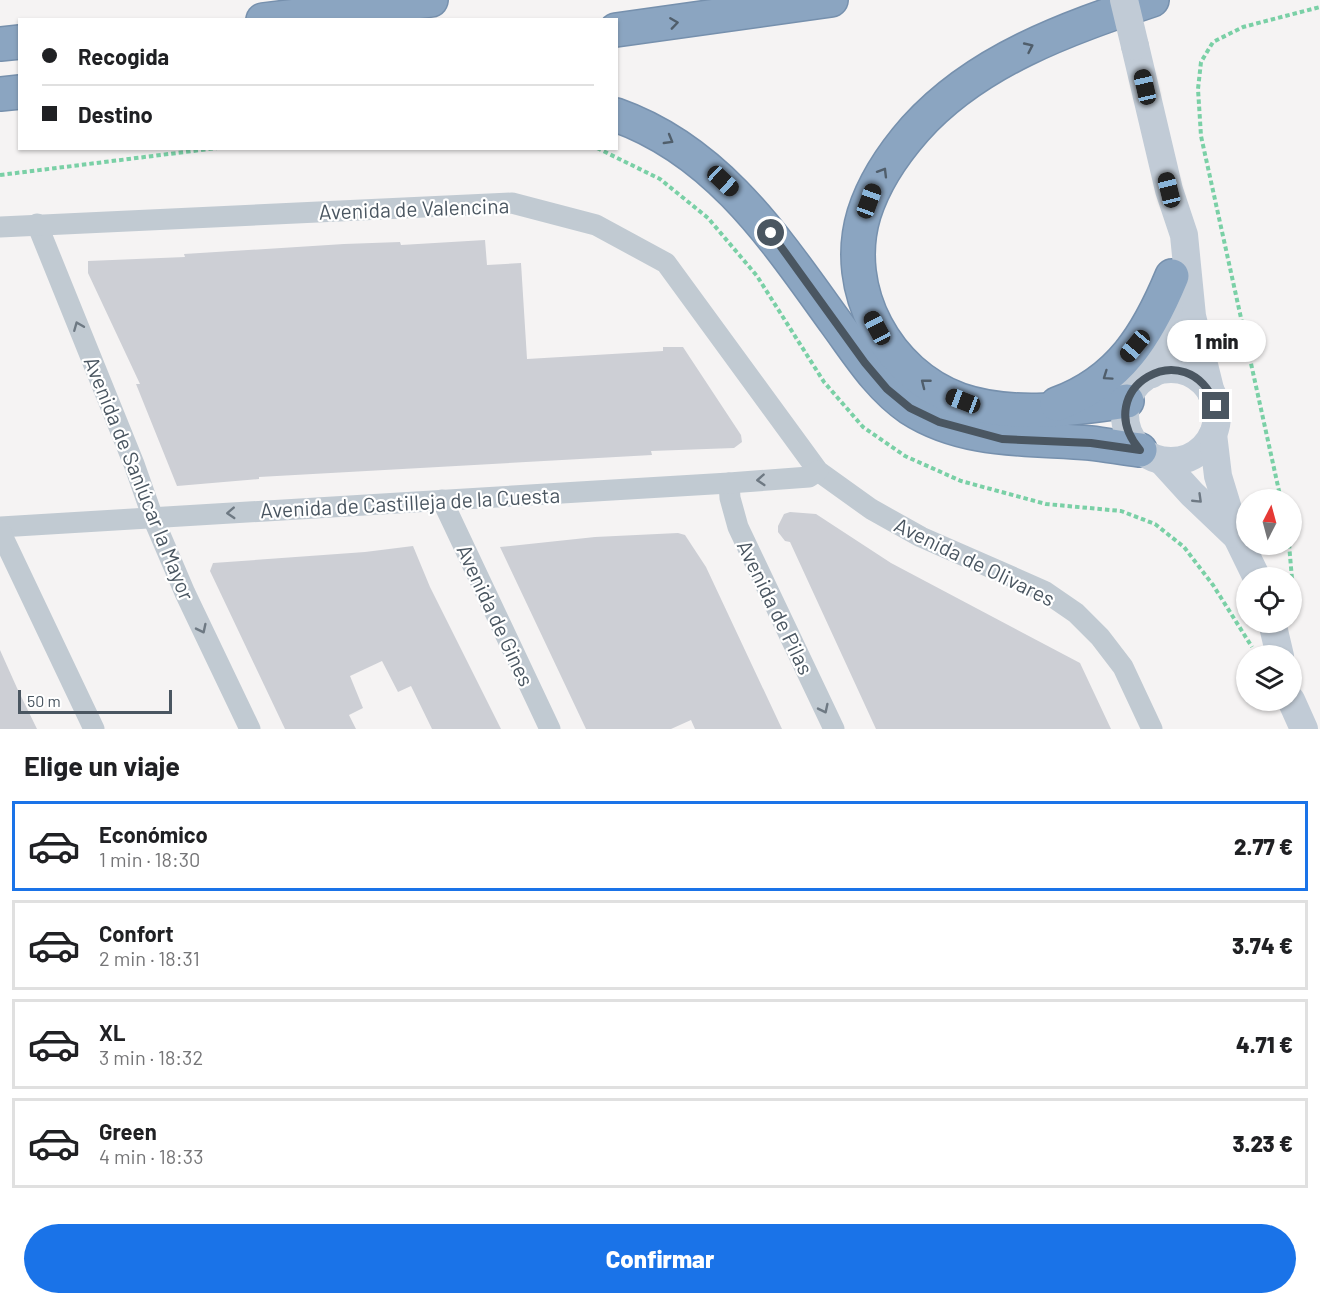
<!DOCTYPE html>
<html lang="es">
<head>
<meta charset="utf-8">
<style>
  body { margin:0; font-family:Barlow,sans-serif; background:#f6f6f6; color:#202124; height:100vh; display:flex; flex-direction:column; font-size:22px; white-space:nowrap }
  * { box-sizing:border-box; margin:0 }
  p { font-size:20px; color:#757577 }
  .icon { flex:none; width:33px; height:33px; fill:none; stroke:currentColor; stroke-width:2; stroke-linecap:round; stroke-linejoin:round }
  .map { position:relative; height:729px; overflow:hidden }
  .drawer { display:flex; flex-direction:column; background:#fff; flex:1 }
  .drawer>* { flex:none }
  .banner { position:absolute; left:18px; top:18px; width:600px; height:132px; border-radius:0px; box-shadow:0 2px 4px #0004; display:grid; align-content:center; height:132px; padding:0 24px; background:#fff }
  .needle { width:39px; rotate:6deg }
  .controls { position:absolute; left:1236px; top:489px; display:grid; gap:12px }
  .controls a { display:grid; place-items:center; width:66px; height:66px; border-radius:50%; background:#fff; box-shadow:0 2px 4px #0004; font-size:30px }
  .scale { position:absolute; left:18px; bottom:15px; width:154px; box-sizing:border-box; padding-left:6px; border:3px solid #4a5661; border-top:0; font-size:16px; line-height:21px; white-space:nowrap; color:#4a5661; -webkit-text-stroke:4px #fff; paint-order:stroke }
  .end { position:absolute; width:27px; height:27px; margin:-14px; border:8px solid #4a5661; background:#fff; box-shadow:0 0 0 3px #fff }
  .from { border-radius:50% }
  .bubble { position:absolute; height:42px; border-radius:21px; background:#fff; box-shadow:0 2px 4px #0004; font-size:20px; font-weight:800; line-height:42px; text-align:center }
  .car { position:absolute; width:18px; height:36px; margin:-18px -9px; border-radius:8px; box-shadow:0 0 4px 2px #0007; background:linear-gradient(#222 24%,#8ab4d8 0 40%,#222 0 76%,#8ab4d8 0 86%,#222 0) }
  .banner b { display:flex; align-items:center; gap:21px; height:57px; font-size:22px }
  .banner b+b { border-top:2px solid #e0e0e0 }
  .banner i { width:15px; height:15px; background:#202124 }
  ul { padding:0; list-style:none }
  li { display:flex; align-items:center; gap:18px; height:90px; margin:0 12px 9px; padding:0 12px; border:3px solid #e0e0e0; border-radius:0px }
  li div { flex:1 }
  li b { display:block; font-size:22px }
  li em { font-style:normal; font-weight:800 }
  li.on { border-color:#1a73e8 }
  li>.icon { width:54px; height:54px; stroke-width:1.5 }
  h2 { padding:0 24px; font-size:27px; line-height:72px }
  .primary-button { display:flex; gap:12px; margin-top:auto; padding:12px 24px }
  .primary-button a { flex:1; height:69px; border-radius:36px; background:#1a73e8; color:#fff; font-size:24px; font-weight:800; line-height:69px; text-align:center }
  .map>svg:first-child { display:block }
</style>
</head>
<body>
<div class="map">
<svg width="1320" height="729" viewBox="0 0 1320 729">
  <rect width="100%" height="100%" fill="#f5f3f3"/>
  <g fill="#cdcfd5">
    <path d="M485,240l2,25 34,-2 6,96 136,-8v-4h20l58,88 1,7 -8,6 -83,3 1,4 -393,22v2l-82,7 -41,-102h4l-52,-111v-12l97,-4 -1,-3 160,-10 56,-2 1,3z"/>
    <path d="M790,512l26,2 75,49 189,100 31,66h-235l-86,-187 -5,-1 -7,-9v-6l6,-12z"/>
    <path d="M678,533l7,2 21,32 76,162h-87l-4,-9 -20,9h-85l-86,-182 95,-10z"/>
    <path d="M413,546l17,41 71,142h-69l-21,-43 -13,6 -16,-31 -32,15 13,32 -14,7 7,14h-71l-75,-158 3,-8 152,-11z"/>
    <path d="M0,650l17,38 20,41h-37z"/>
  </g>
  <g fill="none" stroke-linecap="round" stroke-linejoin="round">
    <defs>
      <g id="motorway">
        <path d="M263,20l168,-20"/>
        <path d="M616,30l215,-30"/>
        <path d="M0,44l20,-2"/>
        <path d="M0,94l20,-2"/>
        <path d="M616,115c102,36 160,125 220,208 22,30 43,64 74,85 54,35 119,30 180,35 17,2 33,5 50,7"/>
        <path d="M1127,401c-53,8 -115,17 -167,-1 -73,-26 -119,-110 -96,-186 10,-32 29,-60 51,-85 62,-69 151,-100 237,-129"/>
        <path d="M1057,404c63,-23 91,-70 115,-128"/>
      </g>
    </defs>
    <use href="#motorway" stroke="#7690ad" stroke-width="36"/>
    <g stroke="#7ad0a6" stroke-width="4" stroke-dasharray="4.5 3" stroke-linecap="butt">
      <path d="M597,148l63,31 48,39 49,58 67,106 39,45 42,29 56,25 85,23 75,7 34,13 29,23 29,38 39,62"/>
      <path d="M0,175l217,-27"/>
      <path d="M1281,500l-80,-364 -3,-47 3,-27 12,-20 30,-15 77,-20"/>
      <path d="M1289,544l3,35"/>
    </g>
    <g stroke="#c1cad2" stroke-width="21">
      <path d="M37,224l97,240 19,54 32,75 65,136"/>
      <path d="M0,227l512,-24 84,22 70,38 152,208 53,38 50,28 123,54 32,22 24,24 23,30 29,62"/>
      <path d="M729,483l1,15 8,29 96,202"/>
      <path d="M442,500l108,229"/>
      <path d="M0,527l729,-44 80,-6 9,-6"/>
      <path d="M0,531l94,198"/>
    </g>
    <g stroke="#c1cbd6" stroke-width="28">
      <path d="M1135,46l34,144 15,45 8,81 19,77"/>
      <circle cx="1171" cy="415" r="46"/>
      <path d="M1152,374l13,-39 6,-47"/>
      <path d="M1213,434l5,42 18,59 21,43"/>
      <path d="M1162,461l30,33 42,40"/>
      <path d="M1272,622l8,34"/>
      <path d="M1291,700l13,29"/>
    </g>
    <use href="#motorway" stroke="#8ba5c1" stroke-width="33"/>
    <path stroke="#c1cbd6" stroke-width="28" d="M1124,0l11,46"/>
  </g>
  <defs><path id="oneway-chevron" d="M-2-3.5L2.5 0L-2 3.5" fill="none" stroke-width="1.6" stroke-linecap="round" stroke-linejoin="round" transform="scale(1.5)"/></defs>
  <g stroke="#505e6b">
    <use href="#oneway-chevron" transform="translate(674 23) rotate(-8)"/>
    <use href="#oneway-chevron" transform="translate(1029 47) rotate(-25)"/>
    <use href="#oneway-chevron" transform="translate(669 140) rotate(30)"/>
    <use href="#oneway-chevron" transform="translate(883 172) rotate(-59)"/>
    <use href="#oneway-chevron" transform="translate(1107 376) rotate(145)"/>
    <use href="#oneway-chevron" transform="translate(925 383) rotate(-142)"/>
  </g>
  <g stroke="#6e7983">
    <use href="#oneway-chevron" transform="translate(78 326) rotate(-112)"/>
    <use href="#oneway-chevron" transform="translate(761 480) rotate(176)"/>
    <use href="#oneway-chevron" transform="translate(231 513) rotate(177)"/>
    <use href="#oneway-chevron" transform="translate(202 629) rotate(64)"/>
    <use href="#oneway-chevron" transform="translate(824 709) rotate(64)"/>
  </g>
  <use stroke="#6e7984" href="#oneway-chevron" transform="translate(1198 499) rotate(44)"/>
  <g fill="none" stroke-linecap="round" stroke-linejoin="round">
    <path stroke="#4a5661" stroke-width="8" d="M771,233l94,130 22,26 23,19 29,14 63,17 89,4 49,7c-52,-61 48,-120 76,-44"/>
  </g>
  <g text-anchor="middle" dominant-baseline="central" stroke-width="4.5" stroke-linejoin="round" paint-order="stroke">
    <g font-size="21" fill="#4a5661" stroke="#fff">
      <text transform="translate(414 208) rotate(-2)">Avenida de Valencina</text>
      <text transform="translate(140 478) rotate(68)">Avenida de Sanlúcar la Mayor</text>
      <text transform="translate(410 502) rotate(-3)">Avenida de Castilleja de la Cuesta</text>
      <text transform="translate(975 561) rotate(26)">Avenida de Olivares</text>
      <text transform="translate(776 607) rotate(64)">Avenida de Pilas</text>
      <text transform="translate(496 615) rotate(65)">Avenida de Gines</text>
    </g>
  </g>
</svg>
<div class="controls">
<a><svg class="needle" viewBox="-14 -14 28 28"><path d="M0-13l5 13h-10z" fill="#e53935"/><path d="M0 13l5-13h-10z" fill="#757577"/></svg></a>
<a><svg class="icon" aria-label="locate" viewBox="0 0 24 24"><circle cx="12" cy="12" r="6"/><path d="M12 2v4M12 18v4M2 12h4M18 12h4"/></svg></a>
<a><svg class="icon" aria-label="layers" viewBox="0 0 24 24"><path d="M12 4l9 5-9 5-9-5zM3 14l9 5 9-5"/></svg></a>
</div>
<div class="scale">50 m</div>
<i class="end from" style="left:771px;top:233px"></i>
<i class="end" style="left:1216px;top:406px"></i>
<div class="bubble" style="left:1167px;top:320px;width:99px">1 min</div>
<i class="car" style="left:1145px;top:87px;rotate:347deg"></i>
<i class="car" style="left:723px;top:181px;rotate:133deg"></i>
<i class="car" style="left:1169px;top:190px;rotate:346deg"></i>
<i class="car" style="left:869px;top:201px;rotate:20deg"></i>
<i class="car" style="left:877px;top:328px;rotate:332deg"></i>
<i class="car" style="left:1135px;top:346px;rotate:220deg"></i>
<i class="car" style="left:963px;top:401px;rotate:291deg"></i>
<div class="banner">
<b><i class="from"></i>Recogida</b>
<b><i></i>Destino</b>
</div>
</div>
<section class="drawer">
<h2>Elige un viaje</h2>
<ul>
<li class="on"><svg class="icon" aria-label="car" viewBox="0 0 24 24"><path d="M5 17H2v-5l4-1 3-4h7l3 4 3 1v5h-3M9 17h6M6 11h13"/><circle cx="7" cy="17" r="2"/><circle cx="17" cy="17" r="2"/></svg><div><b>Económico</b><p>1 min · 18:30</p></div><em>2.77 €</em></li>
<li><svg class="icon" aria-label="car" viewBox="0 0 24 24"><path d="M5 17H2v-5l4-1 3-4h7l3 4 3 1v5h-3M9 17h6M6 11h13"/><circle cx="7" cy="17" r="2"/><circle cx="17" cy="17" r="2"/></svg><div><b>Confort</b><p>2 min · 18:31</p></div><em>3.74 €</em></li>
<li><svg class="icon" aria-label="car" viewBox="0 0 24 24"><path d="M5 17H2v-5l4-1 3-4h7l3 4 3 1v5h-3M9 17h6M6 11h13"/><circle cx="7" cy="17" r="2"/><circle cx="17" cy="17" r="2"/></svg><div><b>XL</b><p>3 min · 18:32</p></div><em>4.71 €</em></li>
<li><svg class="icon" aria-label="car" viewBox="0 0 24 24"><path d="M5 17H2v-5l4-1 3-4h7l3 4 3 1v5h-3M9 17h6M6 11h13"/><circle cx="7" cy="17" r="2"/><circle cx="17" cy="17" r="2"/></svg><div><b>Green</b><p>4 min · 18:33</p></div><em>3.23 €</em></li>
</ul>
<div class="primary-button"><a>Confirmar</a></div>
</section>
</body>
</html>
